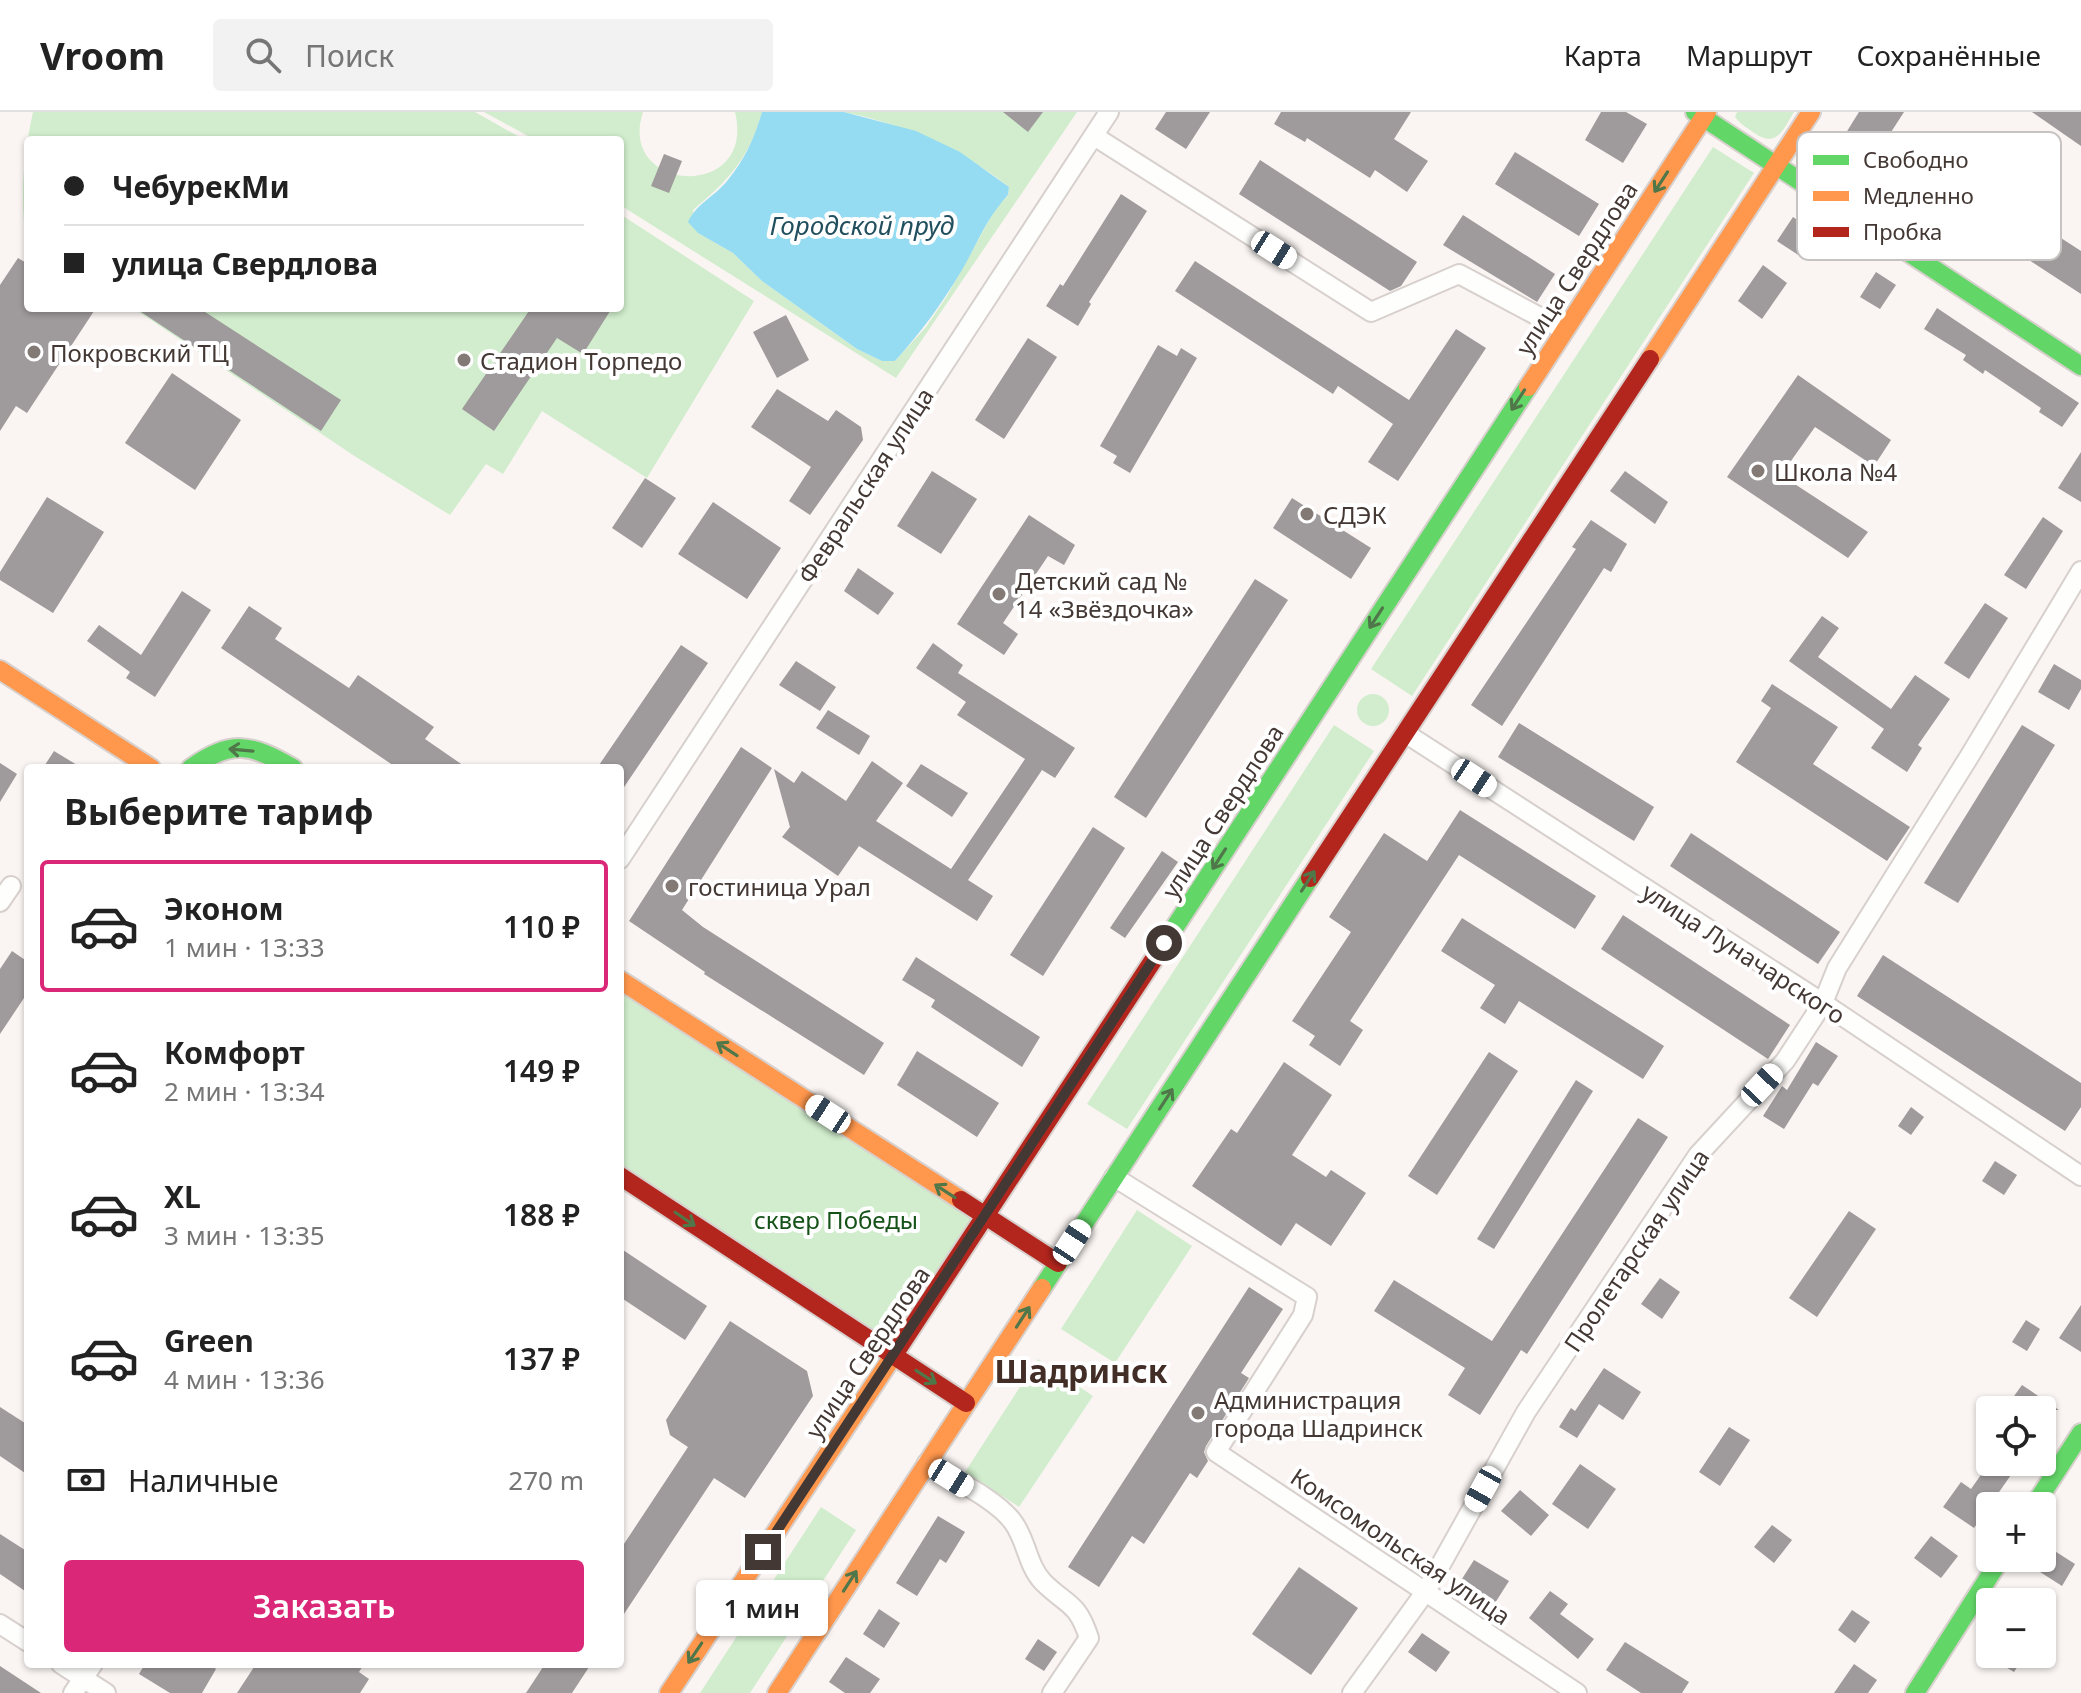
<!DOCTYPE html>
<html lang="ru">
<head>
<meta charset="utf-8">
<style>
  body { margin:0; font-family:"Noto Sans",sans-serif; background:#f2f2f2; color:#222; height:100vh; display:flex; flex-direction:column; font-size:30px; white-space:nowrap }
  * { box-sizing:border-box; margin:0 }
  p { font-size:26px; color:#767676 }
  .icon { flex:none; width:44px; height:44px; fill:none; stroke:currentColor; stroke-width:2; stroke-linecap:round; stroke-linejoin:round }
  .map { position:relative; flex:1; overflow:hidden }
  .details { position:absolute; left:24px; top:652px; width:600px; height:904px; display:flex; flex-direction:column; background:#fff; border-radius:8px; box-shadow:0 2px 6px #0004 }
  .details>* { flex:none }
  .hud { position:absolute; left:24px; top:24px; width:600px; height:176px; border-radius:8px; box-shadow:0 2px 6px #0004; display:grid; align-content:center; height:176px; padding:0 40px; background:#fff }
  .buttons { position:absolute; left:1976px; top:1284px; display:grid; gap:16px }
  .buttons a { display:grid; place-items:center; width:80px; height:80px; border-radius:8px; background:#fff; box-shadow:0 2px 6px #0004; font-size:40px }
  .end { position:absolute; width:36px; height:36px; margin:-18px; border:10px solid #433834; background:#fff; box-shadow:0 0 0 4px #fff }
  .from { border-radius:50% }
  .bubble { position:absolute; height:56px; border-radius:8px; background:#fff; box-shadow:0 2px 6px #0004; font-size:26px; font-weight:600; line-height:56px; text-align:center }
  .car { position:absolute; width:24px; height:48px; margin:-24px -12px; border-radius:10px; box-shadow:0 0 6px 2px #0007; background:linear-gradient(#fff 24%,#345 0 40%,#fff 0 76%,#345 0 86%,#fff 0) }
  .hud b { display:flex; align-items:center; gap:28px; height:76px; font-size:30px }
  .hud b+b { border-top:2px solid #e0e0e0 }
  .hud i { width:20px; height:20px; background:#222 }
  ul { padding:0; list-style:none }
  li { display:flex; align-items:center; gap:24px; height:132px; margin:0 16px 12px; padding:0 24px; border:4px solid transparent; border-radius:8px }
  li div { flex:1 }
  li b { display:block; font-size:30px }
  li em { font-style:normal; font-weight:600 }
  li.current { border-color:#db2777 }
  li>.icon { width:72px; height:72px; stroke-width:1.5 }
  h2 { padding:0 40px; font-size:36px; line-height:96px }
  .pay { display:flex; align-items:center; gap:20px; height:88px; padding:0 40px; font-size:30px }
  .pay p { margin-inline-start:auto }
  .button { display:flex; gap:16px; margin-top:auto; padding:16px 40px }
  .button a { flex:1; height:92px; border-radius:8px; background:#db2777; color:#fff; font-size:32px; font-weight:600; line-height:92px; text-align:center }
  header { display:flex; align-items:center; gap:48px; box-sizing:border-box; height:112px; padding:0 40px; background:#fff; border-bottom:2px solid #e0e0e0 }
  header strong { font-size:38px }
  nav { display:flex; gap:44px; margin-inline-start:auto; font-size:28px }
  .search { width:560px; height:72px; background:#f2f2f2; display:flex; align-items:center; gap:20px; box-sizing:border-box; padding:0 28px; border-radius:8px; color:#767676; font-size:30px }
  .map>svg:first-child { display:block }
</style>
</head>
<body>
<header>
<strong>Vroom</strong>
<div class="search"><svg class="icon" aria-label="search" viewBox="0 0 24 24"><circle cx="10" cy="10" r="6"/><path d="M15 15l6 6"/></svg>Поиск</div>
<nav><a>Карта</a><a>Маршрут</a><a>Сохранённые</a></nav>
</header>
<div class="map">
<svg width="2081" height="1581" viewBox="0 0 2081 1581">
  <rect width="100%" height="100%" fill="#faf5f2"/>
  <g fill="#d1edcd">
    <path d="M33,0h442l48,27 -495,1v84l-4,-3c-3,-37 1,-73 9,-109z"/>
    <path d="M484,0h159c-27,81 114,90 92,0h27c-12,45 -34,69 -69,98l5,23 35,20 29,28 95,68 25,12h13l31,-34 21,-31 50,-90 11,-10 1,-9c-49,-39 -103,-62 -165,-75h233l-181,266 -276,-173v-65h-93l1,-4z"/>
    <path d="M1737,0h57c-10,16 -17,36 -38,22 -7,-5 -15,-9 -21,-17z"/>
    <path d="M1713,35l41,26 -342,523 -41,-27z"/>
    <path d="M620,102l134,87 -107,177 -105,-67 -39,63 -17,-10 -36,51 -94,-58 -223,-149h487z"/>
    <circle cx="1373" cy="598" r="16"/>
    <path d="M1334,613l40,26 -247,378 -40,-25z"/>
    <path d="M620,868l365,236 -91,139 -274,-179z"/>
    <path d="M1137,1098l55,36 -77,117 -54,-34z"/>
    <path d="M1038,1247l55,37 -74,111 -54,-35z"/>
    <path d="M821,1395l35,23 -106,163h-50z"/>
  </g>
  <path fill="#95dcf2" d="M762,0h82l72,19 44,21 49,35 -1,8c-21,22 -31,49 -46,75 -21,35 -40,61 -67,91h-13l-25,-12 -95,-68 -29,-28 -35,-20 -10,-11c8,-18 26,-25 39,-41 17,-20 28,-44 35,-69z"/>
  <g fill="#9f9a9b">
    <path d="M1003,0h40l-15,20z"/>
    <path d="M1166,0h44l-24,37 -31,-20z"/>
    <path d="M1281,0h130l-17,27 34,22 -21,31 -32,-22 -5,8 -63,-40 -2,4 -31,-18z"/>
    <path d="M1601,0h25l21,12 -24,39 -38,-23z"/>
    <path d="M1859,0h45l-42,65 -31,-20z"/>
    <path d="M2032,0h49v34z"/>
    <path d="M1515,40l84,52 -20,32 -84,-52z"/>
    <path d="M664,42l18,7 -13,32 -18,-7z"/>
    <path d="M1260,48l157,102 -16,24 -11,5 -151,-97z"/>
    <path d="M1945,51l136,88v43l-155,-101z"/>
    <path d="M1121,82l26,17 -58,91 2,2 -13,22 -32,-20 14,-22 3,2z"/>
    <path d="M1463,103l92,59 -18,28 -94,-57z"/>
    <path d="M1793,105l28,19 -15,24 -29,-19z"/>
    <path d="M18,146l10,6v44h68l-69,105 -11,-7 -16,25v-146z"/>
    <path d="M1195,149l214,139 47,-71 30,19 -88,133 -30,-19 25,-38 -55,-38 -5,8 -158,-103z"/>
    <path d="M1763,153l24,18 -25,36 -24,-18z"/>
    <path d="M1876,160l20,13 -16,24 -20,-12z"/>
    <path d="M135,196h64l142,92 -20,31z"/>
    <path d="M531,196h81l-29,46 -26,-16 -63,93 -32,-22z"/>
    <path d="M1937,196l142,95 -17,24 -23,-15 2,-4 -56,-38 -2,4 -20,-14 3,-5 -42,-26z"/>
    <path d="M786,203l23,45 -32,18 -24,-46z"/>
    <path d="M1028,226l29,19 -53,82 -29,-19z"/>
    <path d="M1158,233l19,11 4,-8 16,10 -67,115 -17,-10 4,-7 -17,-10z"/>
    <path d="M172,261l69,47 -46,70 -70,-47z"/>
    <path d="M1798,263l93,65 -17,26 -59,-39 -34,48 87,57 -20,26 -121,-81z"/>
    <path d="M777,277l51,32 8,-11 25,17 2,13 -53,75 -21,-14 22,-34 -60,-40z"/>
    <path d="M2081,340v50l-23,-14z"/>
    <path d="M932,359l45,28 -36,55 -44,-28z"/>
    <path d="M1625,359l43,31 -13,22 -45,-33z"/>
    <path d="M645,366l31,20 -34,50 -30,-20z"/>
    <path d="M47,385l57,35 -51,81 -53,-33v-8z"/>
    <path d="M1292,386l79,50 -20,31 -78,-51z"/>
    <path d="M713,390l68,46 -34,51 -69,-45z"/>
    <path d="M1029,403l46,30 -11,20 -16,-9 -45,67 15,11 -14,21 -47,-31z"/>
    <path d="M2043,405l20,14 -37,58 -22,-14z"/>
    <path d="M1591,408l36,24 -16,28 -7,-4 -102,158 -31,-21 105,-156 -4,-2z"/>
    <path d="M858,456l36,25 -16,22 -34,-24z"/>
    <path d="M1255,467l33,21 -142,218 -32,-21z"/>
    <path d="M182,479l29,19 -56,87 -29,-19 4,-6 -43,-31 12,-16 42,30z"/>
    <path d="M1985,491l23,15 -39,61 -25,-16z"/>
    <path d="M249,494l33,22 -7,11 74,49 9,-13 76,52 -9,12 42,29h-70l-176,-120z"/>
    <path d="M1822,504l17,12 -21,29 73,52 24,-34 35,24 -32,46 4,3 -15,24 -36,-24 13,-19 -95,-68z"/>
    <path d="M933,531l30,22 -5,8 117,75 -20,30 -13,-8 -74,110 25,16 -16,25 -118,-75 -21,30 -56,-39 8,-10 -16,-58 20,14 8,-12 44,30 26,-40 31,22 -27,38 75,48 74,-110 -68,-44 9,-13 -50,-34z"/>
    <path d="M681,533l27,18 -88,130v-25h-23z"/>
    <path d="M796,549l40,26 -16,24 -41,-26z"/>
    <path d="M2054,552l27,16v9l-12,21 -31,-18z"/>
    <path d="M1772,572l66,43 -25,37 97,63 -23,34 -151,-99 35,-54 -10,-7z"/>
    <path d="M828,598l42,26 -11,19 -43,-27z"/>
    <path d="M1519,611l135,84 -20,34 -136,-84z"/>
    <path d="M2022,613l33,20 -97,158 -34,-20z"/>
    <path d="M741,635l31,21 -90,142 21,17 181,116 -20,32 -160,-101 1,-2 -76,-51z"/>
    <path d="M54,639l28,17h-39z"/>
    <path d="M0,651l17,11 -17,28z"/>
    <path d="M921,652l47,29 -16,24 -46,-31z"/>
    <path d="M1460,698l136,86 -21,33 -116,-74 -109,166 13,9 -23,36 -31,-21 6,-9 -23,-15 59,-89 -22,-15 55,-84 43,28z"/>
    <path d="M1093,715l32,21 -82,128 -33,-21z"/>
    <path d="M1691,721l149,99 -22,32 -148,-98z"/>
    <path d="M1162,739l16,11 -53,76 -15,-10z"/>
    <path d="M1623,803l167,110 -22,34 -167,-110z"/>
    <path d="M1462,806l202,128 -21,33 -124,-78 -14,23 -25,-16 15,-23 -54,-34z"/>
    <path d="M12,839l16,11v30l-28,42v-65z"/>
    <path d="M1883,843l198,128v24l-16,24 -208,-135z"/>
    <path d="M916,845l124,80 -18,30 -91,-60 4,-7 -33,-20z"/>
    <path d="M1816,930l22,14 -20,30 -5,-3 -29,46 -21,-13 19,-30 5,4z"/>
    <path d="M917,939l82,52 -22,34 -80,-52z"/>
    <path d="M1489,940l29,19 -81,124 -29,-19z"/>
    <path d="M1284,950l48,33 -40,60 34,22 5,-7 35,23 -35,53 -35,-23 -15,23 -89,-60 39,-57 6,4z"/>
    <path d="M1576,968l17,11 -99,158 -17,-10z"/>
    <path d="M1911,995l13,10 -13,18 -13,-9z"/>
    <path d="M1638,1006l30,19 -141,217 -6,-4 -41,65 -32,-20 17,-27 -91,-57 20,-31 98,61z"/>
    <path d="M1995,1049l22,14 -13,20 -22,-14z"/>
    <path d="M1849,1099l27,18 -59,88 -28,-19z"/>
    <path d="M620,1136l87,58 -22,34 -65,-43z"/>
    <path d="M1660,1166l20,14 -18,27 -21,-15z"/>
    <path d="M1249,1175l34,22 -42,64 8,5 -43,68 -2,6 4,9 -11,17 -7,-5 -46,71 -12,-8 -33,51 -31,-20z"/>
    <path d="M2081,1193v47l-22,-14z"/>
    <path d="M2026,1208l14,9 -13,22 -15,-9z"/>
    <path d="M730,1209l77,50 6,25 -68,102 -31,-20 -94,142v-70l68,-103 -18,-12 -4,-15z"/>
    <path d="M1604,1256l37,24 -18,28 -24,-16 -22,34 -18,-11 12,-19 4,3z"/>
    <path d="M2022,1273l37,25h-55z"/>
    <path d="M0,1295l28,18v50l-28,-19z"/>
    <path d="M1729,1315l21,13 -30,46 -21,-14z"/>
    <path d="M1990,1350h30l-46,66 -31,-21 18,-25 10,7z"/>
    <path d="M1580,1352l36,25 -28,40 -36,-25z"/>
    <path d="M1520,1378l29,25 -18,21 -30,-25z"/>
    <path d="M938,1404l27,16 -19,31 -6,-4 -23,37 -21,-13z"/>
    <path d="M1772,1413l20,15 -18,23 -20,-16z"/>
    <path d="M0,1422l28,18v41l-28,-19z"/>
    <path d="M1931,1424l27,20 -17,22 -27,-20z"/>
    <path d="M2050,1436l25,16 -13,22 -25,-16z"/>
    <path d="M1474,1448l35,21 -14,22 -35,-21z"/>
    <path d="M1299,1455l59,41 -47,67 -59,-41z"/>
    <path d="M1550,1479l18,13 -8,10 34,25 -16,20 -49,-41z"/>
    <path d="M879,1497l21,14 -16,25 -21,-14z"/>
    <path d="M1852,1498l18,12 -15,21 -17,-13z"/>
    <path d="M1422,1521l28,19 -14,20 -28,-20z"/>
    <path d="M1038,1527l19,13 -13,19 -19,-12z"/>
    <path d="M1625,1530l64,40 -7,11h-41l-35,-23z"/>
    <path d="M1984,1542h42l-12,18z"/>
    <path d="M846,1545l34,22 -10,14h-25l-16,-11z"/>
    <path d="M145,1552h63l8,5 -14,24h-32l-31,-19z"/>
    <path d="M256,1552h108l-5,8 10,7 -9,14h-123z"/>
    <path d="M545,1552h46l-19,29h-46z"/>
    <path d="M1854,1552l23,16 -9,13h-34z"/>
    <path d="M0,1554l41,27h-41z"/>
  </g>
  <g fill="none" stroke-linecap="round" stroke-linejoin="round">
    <defs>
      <g id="street">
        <path d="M1094,24l277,176 88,-38 105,56"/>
        <path d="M1405,621l418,270 258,173"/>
        <path d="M620,747l489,-747"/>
        <path d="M0,790l11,-16"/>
        <path d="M1114,1065l193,120 -4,18 -87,137 361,241"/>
        <path d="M927,1351c26,16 69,36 86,59 14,19 14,43 30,60 24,24 34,19 46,56l-37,55"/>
        <path d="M0,1512l28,18"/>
        <path d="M61,1552l45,29"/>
        <path d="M73,1581l20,-29"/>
        <path d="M1352,1581l74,-102 100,-179 172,-257 87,-94 38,-58 14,-35 132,-211 112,-186"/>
      </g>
      <g id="fast">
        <path d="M1695,0l386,254"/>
        <path d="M191,656c41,-29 60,-24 102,0"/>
        <path d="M1156,844l372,-569"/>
        <path d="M1042,1176l268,-410"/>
        <path d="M2034,1394l47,-73"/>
        <path d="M1915,1581l86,-135"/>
      </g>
      <g id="slow">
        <path d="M1650,247l161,-247"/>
        <path d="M1528,275l179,-275"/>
        <path d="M0,558l151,98"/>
        <path d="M620,868l341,220"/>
        <path d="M669,1581l230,-346"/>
        <path d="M777,1581l265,-405"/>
      </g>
      <g id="jam">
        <path d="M1310,766l340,-519"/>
        <path d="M620,1064l346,227"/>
        <path d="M961,1088l97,63"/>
        <path d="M899,1235l257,-391"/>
      </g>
    </defs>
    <use href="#street" stroke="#d7d0cd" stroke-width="22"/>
    <use href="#fast" stroke="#d7d0cd" stroke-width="22"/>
    <use href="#slow" stroke="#d7d0cd" stroke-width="22"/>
    <use href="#jam" stroke="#d7d0cd" stroke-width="22"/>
    <use href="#street" stroke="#fefefd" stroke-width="18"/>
    <use href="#fast" stroke="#63d668" stroke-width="18"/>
    <use href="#slow" stroke="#ff974d" stroke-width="18"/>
    <use href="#jam" stroke="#b3261e" stroke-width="18"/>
  </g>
  <defs><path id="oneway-shaft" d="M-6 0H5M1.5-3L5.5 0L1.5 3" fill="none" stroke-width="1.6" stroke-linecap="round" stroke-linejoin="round" transform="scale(2)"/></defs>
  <g stroke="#507749">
    <use href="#oneway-shaft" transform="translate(1661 70) rotate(123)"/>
    <use href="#oneway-shaft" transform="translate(1518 288) rotate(123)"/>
    <use href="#oneway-shaft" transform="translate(1376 506) rotate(123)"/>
    <use href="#oneway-shaft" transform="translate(241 638) rotate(-175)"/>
    <use href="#oneway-shaft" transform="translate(1219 747) rotate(123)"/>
    <use href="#oneway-shaft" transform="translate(1308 769) rotate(-57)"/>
    <use href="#oneway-shaft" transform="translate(727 937) rotate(-147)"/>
    <use href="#oneway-shaft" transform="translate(1166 987) rotate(-57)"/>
    <use href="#oneway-shaft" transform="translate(945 1079) rotate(-147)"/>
    <use href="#oneway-shaft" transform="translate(685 1107) rotate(34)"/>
    <use href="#oneway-shaft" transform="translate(1023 1205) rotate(-57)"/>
    <use href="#oneway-shaft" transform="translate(926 1265) rotate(33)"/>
    <use href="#oneway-shaft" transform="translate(850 1469) rotate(-57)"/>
    <use href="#oneway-shaft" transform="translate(695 1541) rotate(124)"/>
  </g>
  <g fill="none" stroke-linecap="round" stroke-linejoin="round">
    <path stroke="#433834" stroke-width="10" d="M763,1440l401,-609"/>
  </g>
  <g fill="#837a76" stroke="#fff" stroke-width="3">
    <circle cx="34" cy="240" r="8"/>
    <circle cx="464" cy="248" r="8"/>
    <circle cx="1758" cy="359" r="8"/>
    <circle cx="1307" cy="402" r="8"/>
    <circle cx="999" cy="482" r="8"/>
    <circle cx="672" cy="774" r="8"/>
    <circle cx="1198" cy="1301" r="8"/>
  </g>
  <g text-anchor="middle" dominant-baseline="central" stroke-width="8" stroke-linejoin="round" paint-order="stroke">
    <g font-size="24" fill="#433834" stroke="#fff">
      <text transform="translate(1576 156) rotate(-57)">улица Свердлова</text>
      <text transform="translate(865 373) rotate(-57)">Февральская улица</text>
      <text transform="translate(1222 699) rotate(-57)">улица Свердлова</text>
      <text transform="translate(1744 841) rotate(33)">улица Луначарского</text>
      <text transform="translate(1636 1138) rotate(-56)">Пролетарская улица</text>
      <text transform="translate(867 1240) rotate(-56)">улица Свердлова</text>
      <text transform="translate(1401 1434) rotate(34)">Комсомольская улица</text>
    </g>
    <g font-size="24" fill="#433834" stroke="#fff" text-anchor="start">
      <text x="50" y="240">Покровский ТЦ</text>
      <text x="480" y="248">Стадион Торпедо</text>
      <text x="1774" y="359">Школа №4</text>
      <text x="1323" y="402">СДЭК</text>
      <text x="1015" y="468">Детский сад №<tspan x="1015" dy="28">14 «Звёздочка»</tspan></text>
      <text x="688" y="774">гостиница Урал</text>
      <text x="1214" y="1287">Администрация<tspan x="1214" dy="28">города Шадринск</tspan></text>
    </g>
    <g font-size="24" fill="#155218" stroke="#fff">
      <text x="836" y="1107">сквер Победы</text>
    </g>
    <g font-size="26" font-style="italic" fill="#224f5e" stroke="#fff">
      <text x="862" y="113">Городской пруд</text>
    </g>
    <g font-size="32" font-weight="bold" fill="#422e26" stroke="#fff">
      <text x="1081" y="1258">Шадринск</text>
    </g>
  </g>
  <rect x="1797" y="20" width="264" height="128" rx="12" fill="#fff" stroke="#c7c3c2" stroke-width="2"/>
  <rect x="1813" y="43" width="36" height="10" fill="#63d668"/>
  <rect x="1813" y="79" width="36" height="10" fill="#ff974d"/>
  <rect x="1813" y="115" width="36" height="10" fill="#b3261e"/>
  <g font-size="22" fill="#433834">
    <text x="1863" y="56">Свободно</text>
    <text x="1863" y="92">Медленно</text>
    <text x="1863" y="128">Пробка</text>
  </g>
</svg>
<div class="buttons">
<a><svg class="icon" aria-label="locate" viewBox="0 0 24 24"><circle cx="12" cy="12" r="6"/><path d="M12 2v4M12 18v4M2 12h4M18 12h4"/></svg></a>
<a>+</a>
<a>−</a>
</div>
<i class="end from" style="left:1164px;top:831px"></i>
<i class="end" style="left:763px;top:1440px"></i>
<div class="bubble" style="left:696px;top:1468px;width:132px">1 мин</div>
<i class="car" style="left:1274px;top:138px;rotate:122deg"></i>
<i class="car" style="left:1474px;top:666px;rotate:123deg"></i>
<i class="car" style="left:1762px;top:973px;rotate:43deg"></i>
<i class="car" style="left:828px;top:1002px;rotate:303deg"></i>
<i class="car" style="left:1072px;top:1130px;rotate:33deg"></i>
<i class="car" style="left:951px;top:1366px;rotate:122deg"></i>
<i class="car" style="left:1483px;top:1377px;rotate:209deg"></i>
<div class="hud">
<b><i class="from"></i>ЧебурекМи</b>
<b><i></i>улица Свердлова</b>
</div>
<section class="details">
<h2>Выберите тариф</h2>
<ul>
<li class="current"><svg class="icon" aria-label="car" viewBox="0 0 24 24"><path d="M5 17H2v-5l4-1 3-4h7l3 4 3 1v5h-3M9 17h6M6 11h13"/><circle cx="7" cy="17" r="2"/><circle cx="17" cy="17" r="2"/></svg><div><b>Эконом</b><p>1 мин · 13:33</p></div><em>110 ₽</em></li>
<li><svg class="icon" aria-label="car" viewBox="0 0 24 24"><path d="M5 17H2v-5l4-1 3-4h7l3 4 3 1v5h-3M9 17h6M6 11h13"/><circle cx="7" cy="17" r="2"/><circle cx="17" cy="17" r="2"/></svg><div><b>Комфорт</b><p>2 мин · 13:34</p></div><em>149 ₽</em></li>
<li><svg class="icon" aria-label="car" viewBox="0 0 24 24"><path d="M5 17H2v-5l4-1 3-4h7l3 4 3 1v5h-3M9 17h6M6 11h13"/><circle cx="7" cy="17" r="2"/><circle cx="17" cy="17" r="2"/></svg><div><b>XL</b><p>3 мин · 13:35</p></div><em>188 ₽</em></li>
<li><svg class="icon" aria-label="car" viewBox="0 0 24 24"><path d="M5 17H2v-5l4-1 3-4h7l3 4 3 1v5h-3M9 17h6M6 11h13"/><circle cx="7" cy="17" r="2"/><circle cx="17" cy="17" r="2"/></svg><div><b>Green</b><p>4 мин · 13:36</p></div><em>137 ₽</em></li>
</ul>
<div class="pay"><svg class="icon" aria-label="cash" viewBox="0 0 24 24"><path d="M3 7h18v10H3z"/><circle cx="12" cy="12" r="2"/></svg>Наличные<p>270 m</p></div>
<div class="button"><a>Заказать</a></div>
</section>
</div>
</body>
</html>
